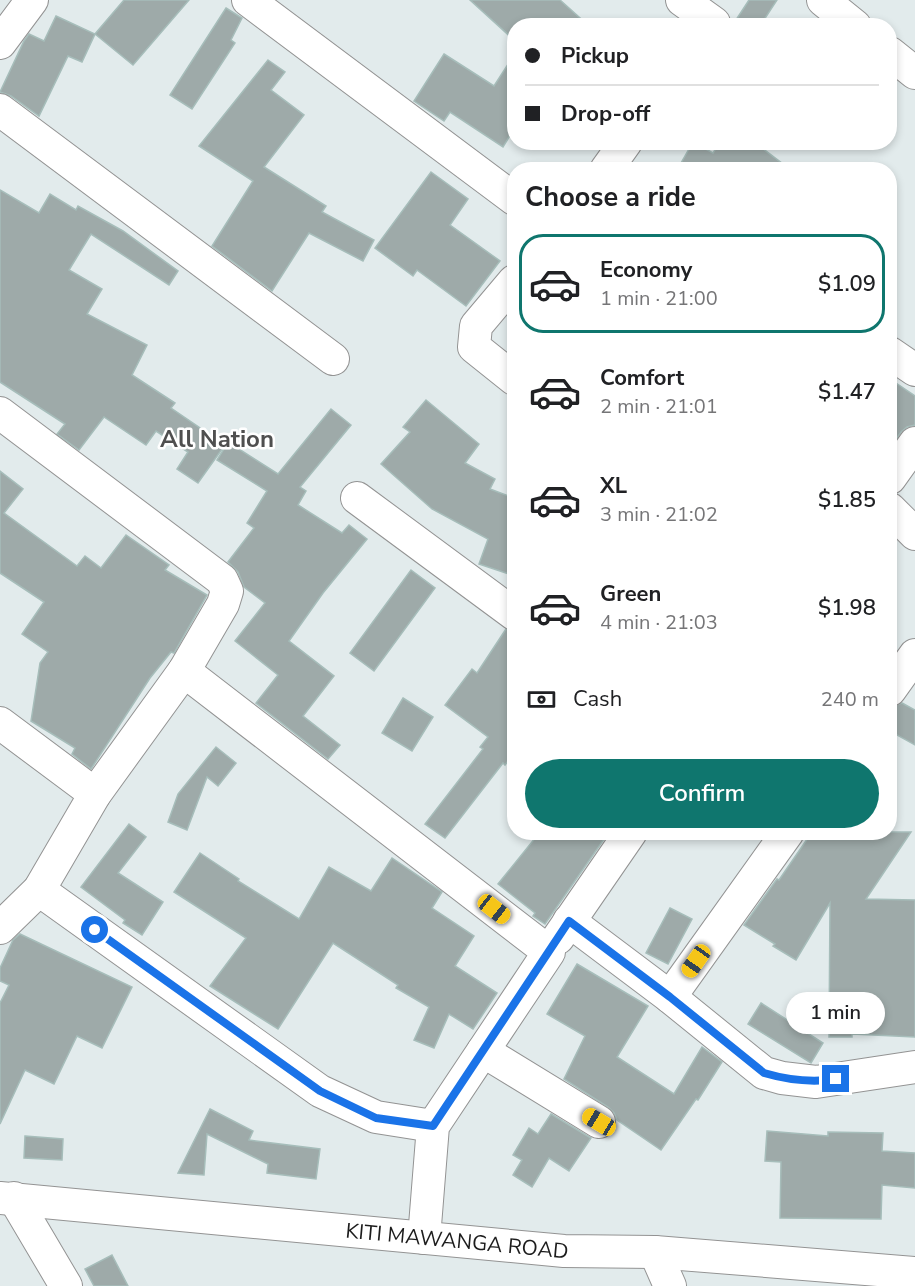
<!DOCTYPE html>
<html lang="en">
<head>
<meta charset="utf-8">
<style>
  body { margin:0; font-family:"Nunito Sans",sans-serif; background:#f2f2f2; color:#202124; height:100vh; display:flex; flex-direction:column; font-size:22px; white-space:nowrap }
  * { box-sizing:border-box; margin:0 }
  p { font-size:20px; color:#757577 }
  .icon { flex:none; width:33px; height:33px; fill:none; stroke:currentColor; stroke-width:2; stroke-linecap:round; stroke-linejoin:round }
  .map { position:relative; flex:1; overflow:hidden }
  .side { position:absolute; left:507px; top:162px; width:390px; height:678px; display:flex; flex-direction:column; background:#fff; border-radius:24px; box-shadow:0 3px 9px #0003 }
  .side>* { flex:none }
  .top-card { position:absolute; left:507px; top:18px; width:390px; height:132px; border-radius:24px; box-shadow:0 3px 9px #0003; display:grid; align-content:center; height:132px; padding:0 18px; background:#fff }
  .end { position:absolute; width:27px; height:27px; margin:-14px; border:8px solid #1a73e8; background:#fff; box-shadow:0 0 0 3px #fff }
  .from { border-radius:50% }
  .bubble { position:absolute; height:42px; border-radius:21px; background:#fff; box-shadow:0 3px 9px #0003; font-size:20px; font-weight:600; line-height:42px; text-align:center }
  .car { position:absolute; width:18px; height:36px; margin:-18px -9px; border-radius:8px; box-shadow:0 0 4px 2px #0007; background:linear-gradient(#f5c518 24%,#345 0 40%,#f5c518 0 76%,#345 0 86%,#f5c518 0) }
  .top-card b { display:flex; align-items:center; gap:21px; height:57px; font-size:22px }
  .top-card b+b { border-top:2px solid #e0e0e0 }
  .top-card i { width:15px; height:15px; background:#202124 }
  ul { padding:0; list-style:none }
  li { display:flex; align-items:center; gap:18px; height:99px; margin:0 12px 9px; padding:0 6px; border:3px solid transparent; border-radius:24px }
  li div { flex:1 }
  li b { display:block; font-size:22px }
  li em { font-style:normal; font-weight:600 }
  li.current { border-color:#0f766e }
  li>.icon { width:54px; height:54px; stroke-width:1.5 }
  h2 { padding:0 18px; font-size:27px; line-height:72px }
  .pay { display:flex; align-items:center; gap:15px; height:66px; padding:0 18px; font-size:22px }
  .pay p { margin-inline-start:auto }
  .button { display:flex; gap:12px; margin-top:auto; padding:12px 18px }
  .button a { flex:1; height:69px; border-radius:36px; background:#0f766e; color:#fff; font-size:24px; font-weight:600; line-height:69px; text-align:center }
  .map>svg:first-child { display:block }
</style>
</head>
<body>
<div class="map">
<svg width="915" height="1286" viewBox="0 0 915 1286">
  <rect width="100%" height="100%" fill="#e2ebec"/>
  <g fill="#9eaaa9" stroke="#a6bdba" stroke-width="1.5">
    <path d="M124,0h65l-56,65 -38,-31z"/>
    <path d="M470,0h90l29,26h-75v14z"/>
    <path d="M749,0h28l-17,26h-28z"/>
    <path d="M226,8l16,10 -11,22 4,3 -43,66 -22,-14z"/>
    <path d="M56,16l39,18 -13,28 -14,-6 -29,60 -28,-20 -11,-4 24,-51 5,-7 15,7z"/>
    <path d="M444,54l50,32 20,-31v74l-11,18 -53,-35 -6,9 -30,-20z"/>
    <path d="M268,60l17,12 -14,18 33,25 -40,52 62,39 -4,6 52,28 -11,21 -54,-28 -37,58 -60,-45 41,-65 -54,-35z"/>
    <path d="M693,142l20,11 7,-11h34l37,28h-114z"/>
    <path d="M431,172l37,27 -18,26 50,36 -34,45 -49,-36 -4,6 -38,-28z"/>
    <path d="M0,190l39,23 11,-19 26,16 2,-4 45,25 55,40 -9,14 -78,-51 -22,36 33,19 -15,25 60,31 -15,30 43,28 -4,5 54,37 -27,38 -21,-14 11,-17 -32,-21 -10,14 -42,-28 -25,33 -22,-16 8,-10 -65,-42z"/>
    <path d="M890,379l25,17v29l-8,2 -6,5 -11,16z"/>
    <path d="M426,400l53,44 -14,19 30,16 -5,10 24,9v60l-5,16 -30,-10 9,-25 -56,-30 -51,-45 29,-32 -7,-5z"/>
    <path d="M331,409l20,16 -51,62 6,4 -8,14 44,28 7,-8 18,14 -44,54 -34,48 45,35 -31,40 37,29 -12,14 -72,-56 22,-28 -43,-34 30,-38 -21,-16 -6,-15 -10,-10 26,-34 -7,-5 20,-32 -50,-31 11,-18 50,32z"/>
    <path d="M0,471l23,18 -19,24 73,53 8,-10 16,12 25,-33 43,30 -4,5 42,25 -33,58 -3,-1 -21,26 -59,91 -19,-15 3,-6 -44,-27 9,-58 8,-11 -26,-18 22,-32 -44,-29z"/>
    <path d="M411,570l24,18 -61,83 -24,-18z"/>
    <path d="M506,629l8,3v121l-9,12 -2,-2 -58,75 -20,-14 58,-75 -3,-2 8,-10 -43,-32 27,-36 5,4z"/>
    <path d="M403,698l30,19 -21,34 -30,-18z"/>
    <path d="M902,703l13,7v35l-25,-14v-20l1,-4z"/>
    <path d="M216,747l20,16 -18,23 -11,-9 -20,53 -19,-8 10,-28z"/>
    <path d="M129,824l17,13 -28,36 45,29 -21,33 -19,-12 2,-3 -44,-33z"/>
    <path d="M540,832h69l-64,92 -12,-8 2,-3 -37,-29z"/>
    <path d="M812,832h99l-45,67 49,1v137l-63,-3v3h-23l1,-134 -34,57 -23,-14 2,-2 -31,-19 33,-46 2,1z"/>
    <path d="M200,853l39,26 -1,2 61,38 30,-52 42,24 21,-33 50,34 -10,16 42,28 -19,30 42,27 -24,36 -24,-15 -15,34 -20,-8 15,-33 -33,-19 2,-3 -65,-42 -55,86 -68,-43 36,-48 -72,-46z"/>
    <path d="M670,908l22,11 -24,45 -22,-11z"/>
    <path d="M20,934l112,53 -30,61 -25,-12 -23,48 -29,-14 -25,54v-121l9,-18 -9,-4v-13l13,-28z"/>
    <path d="M577,964l71,42 -31,51 57,37 28,-47 20,15 -24,38 -2,-1 -35,51 -44,-30 -3,-7 -6,-6 -44,-28 21,-43 -38,-22z"/>
    <path d="M761,1003l62,40 -12,20 -63,-39z"/>
    <path d="M210,1109l43,22 -4,9 71,9 -4,30 -49,-6 1,-9 -61,-30 -3,41 -26,-2z"/>
    <path d="M551,1114l40,24 -22,33 -20,-13 -17,29 -19,-12 9,-15 -9,-5 16,-27 9,6z"/>
    <path d="M767,1131l61,5v-4l55,1 -1,18 33,2v35l-33,-3 -1,34 -101,-1 1,-56 -16,-1z"/>
    <path d="M25,1136l38,3 -1,21 -38,-2z"/>
    <path d="M112,1255l16,31h-34l-9,-17z"/>
  </g>
  <g fill="none" stroke-linecap="round" stroke-linejoin="round">
    <defs>
      <g id="minor">
        <path d="M248,0l266,199"/>
        <path d="M682,0l32,23"/>
        <path d="M823,0l32,26"/>
        <path d="M0,43l32,-43"/>
        <path d="M890,53l25,20"/>
        <path d="M0,110l333,249"/>
        <path d="M606,170l20,-28"/>
        <path d="M514,281l-38,45 -2,21 40,32"/>
        <path d="M890,353l25,17"/>
        <path d="M0,413l222,167 5,11 -4,13 -39,67 -89,123 -56,96 -39,38"/>
        <path d="M890,478l25,-35"/>
        <path d="M357,498l157,116"/>
        <path d="M890,509l25,25"/>
        <path d="M184,671l365,281 -116,174 -9,112"/>
        <path d="M890,690l25,-35"/>
        <path d="M0,723l95,71"/>
        <path d="M39,890l281,201 56,26 57,9"/>
        <path d="M569,921l101,76 94,76 18,5 34,4 99,-15"/>
        <path d="M558,938l73,-106"/>
        <path d="M670,997l118,-165"/>
        <path d="M483,1051l116,71"/>
        <path id="s1" d="M0,1198l564,53 91,1 260,21"/>
        <path d="M14,1198l52,88"/>
        <path d="M655,1252l15,34"/>
      </g>
    </defs>
    <use href="#minor" stroke="#939393" stroke-width="34"/>
    <use href="#minor" stroke="#fff" stroke-width="32"/>
  </g>
  <g fill="none" stroke-linecap="round" stroke-linejoin="round">
    <path stroke="#1a73e8" stroke-width="8" d="M95,930l225,161 56,27 57,8 136,-205 101,76 94,76c24,7 47,10 72,6"/>
  </g>
  <g text-anchor="middle" dominant-baseline="central" stroke-width="5" stroke-linejoin="round" paint-order="stroke">
    <g font-size="21" fill="#1c1c1c" stroke="#fff">
      <text stroke="none"><textPath href="#s1" startOffset="459">KITI MAWANGA ROAD</textPath></text>
    </g>
    <g font-size="24" font-weight="bold" fill="#4f4f4f" stroke="#fff">
      <text x="217" y="439">All Nation</text>
    </g>
  </g>
</svg>
<i class="end from" style="left:95px;top:930px"></i>
<i class="end" style="left:836px;top:1079px"></i>
<div class="bubble" style="left:786px;top:992px;width:99px">1 min</div>
<i class="car" style="left:494px;top:909px;rotate:128deg"></i>
<i class="car" style="left:696px;top:961px;rotate:215deg"></i>
<i class="car" style="left:599px;top:1122px;rotate:301deg"></i>
<div class="top-card">
<b><i class="from"></i>Pickup</b>
<b><i></i>Drop-off</b>
</div>
<section class="side">
<h2>Choose a ride</h2>
<ul>
<li class="current"><svg class="icon" aria-label="car" viewBox="0 0 24 24"><path d="M5 17H2v-5l4-1 3-4h7l3 4 3 1v5h-3M9 17h6M6 11h13"/><circle cx="7" cy="17" r="2"/><circle cx="17" cy="17" r="2"/></svg><div><b>Economy</b><p>1 min · 21:00</p></div><em>$1.09</em></li>
<li><svg class="icon" aria-label="car" viewBox="0 0 24 24"><path d="M5 17H2v-5l4-1 3-4h7l3 4 3 1v5h-3M9 17h6M6 11h13"/><circle cx="7" cy="17" r="2"/><circle cx="17" cy="17" r="2"/></svg><div><b>Comfort</b><p>2 min · 21:01</p></div><em>$1.47</em></li>
<li><svg class="icon" aria-label="car" viewBox="0 0 24 24"><path d="M5 17H2v-5l4-1 3-4h7l3 4 3 1v5h-3M9 17h6M6 11h13"/><circle cx="7" cy="17" r="2"/><circle cx="17" cy="17" r="2"/></svg><div><b>XL</b><p>3 min · 21:02</p></div><em>$1.85</em></li>
<li><svg class="icon" aria-label="car" viewBox="0 0 24 24"><path d="M5 17H2v-5l4-1 3-4h7l3 4 3 1v5h-3M9 17h6M6 11h13"/><circle cx="7" cy="17" r="2"/><circle cx="17" cy="17" r="2"/></svg><div><b>Green</b><p>4 min · 21:03</p></div><em>$1.98</em></li>
</ul>
<div class="pay"><svg class="icon" aria-label="cash" viewBox="0 0 24 24"><path d="M3 7h18v10H3z"/><circle cx="12" cy="12" r="2"/></svg>Cash<p>240 m</p></div>
<div class="button"><a>Confirm</a></div>
</section>
</div>
</body>
</html>
